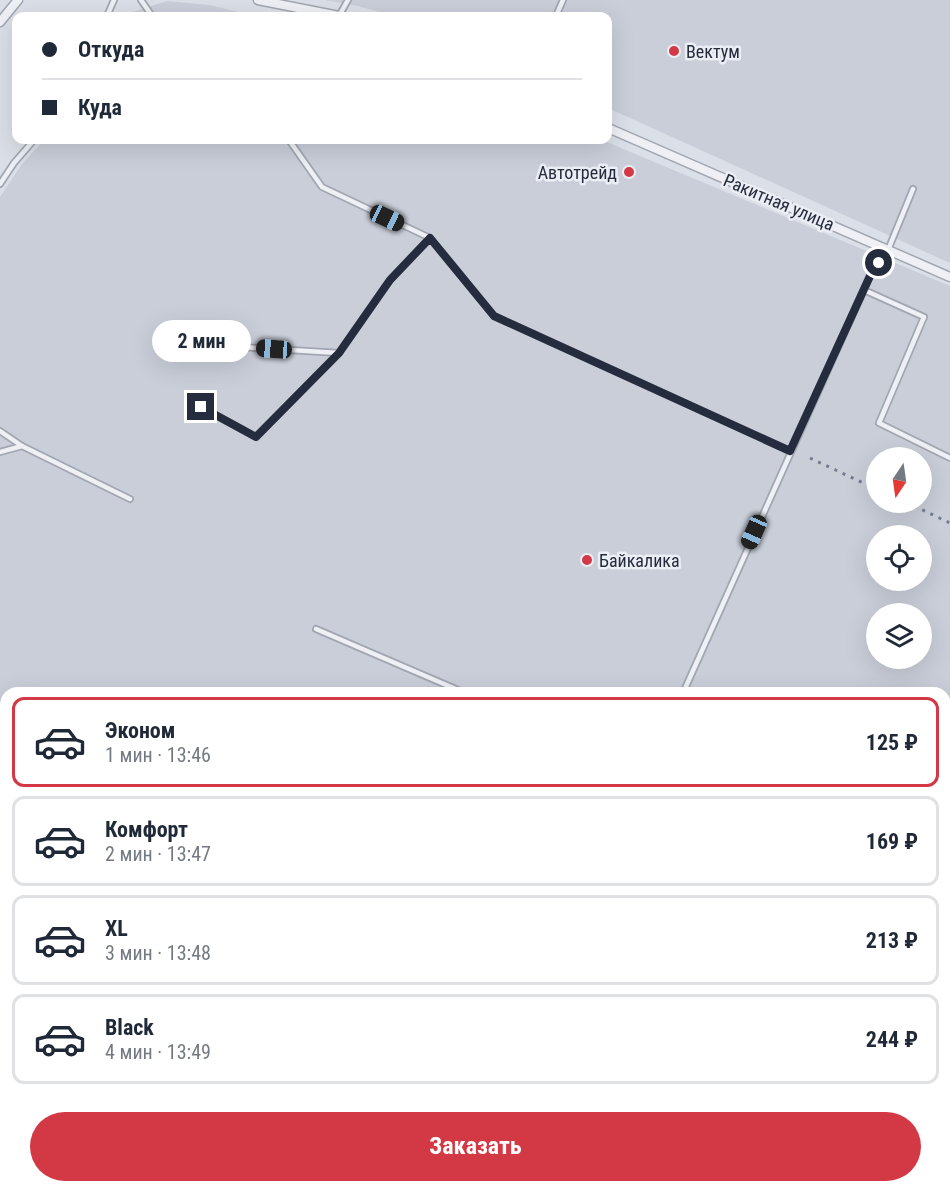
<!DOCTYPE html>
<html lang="ru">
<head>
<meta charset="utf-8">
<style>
  body { margin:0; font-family:"Roboto Condensed",sans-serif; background:#f2f2f3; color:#1f2937; height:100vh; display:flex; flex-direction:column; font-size:22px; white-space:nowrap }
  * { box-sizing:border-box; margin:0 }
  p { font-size:20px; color:#747a83 }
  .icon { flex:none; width:33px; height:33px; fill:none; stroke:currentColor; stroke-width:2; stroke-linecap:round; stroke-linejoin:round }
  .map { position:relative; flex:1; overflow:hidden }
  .details { position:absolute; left:0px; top:687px; width:951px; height:506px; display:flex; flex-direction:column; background:#fff; border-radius:18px 18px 0 0; box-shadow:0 6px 24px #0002 }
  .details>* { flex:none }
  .guide { position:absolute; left:12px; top:12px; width:600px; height:132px; border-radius:12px; box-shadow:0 6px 24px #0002; display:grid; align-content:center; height:132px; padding:0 30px; background:#fff }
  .needle { width:39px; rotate:193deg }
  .controls { position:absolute; left:866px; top:447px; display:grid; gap:12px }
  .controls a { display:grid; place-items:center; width:66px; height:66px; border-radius:50%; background:#fff; box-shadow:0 6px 24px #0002; font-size:30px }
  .end { position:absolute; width:27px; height:27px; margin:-14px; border:8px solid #252c3d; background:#fff; box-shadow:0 0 0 3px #fff }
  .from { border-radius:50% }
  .bubble { position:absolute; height:42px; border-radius:21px; background:#fff; box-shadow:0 6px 24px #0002; font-size:20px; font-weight:700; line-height:42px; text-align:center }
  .car { position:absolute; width:18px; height:36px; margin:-18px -9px; border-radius:8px; box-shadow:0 0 4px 2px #0007; background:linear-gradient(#222 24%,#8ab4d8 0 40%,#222 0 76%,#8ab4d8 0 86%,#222 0) }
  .guide b { display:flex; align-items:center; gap:21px; height:57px; font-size:22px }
  .guide b+b { border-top:2px solid #e0e1e3 }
  .guide i { width:15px; height:15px; background:#1f2937 }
  ul { padding:10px 0 0; list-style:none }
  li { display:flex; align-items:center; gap:18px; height:90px; margin:0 12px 9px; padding:0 18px; border:3px solid #e0e1e3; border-radius:12px }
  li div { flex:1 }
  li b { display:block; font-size:22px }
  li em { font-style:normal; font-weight:700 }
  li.current { border-color:#d33944 }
  li>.icon { width:54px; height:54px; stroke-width:1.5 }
  .primary-button { display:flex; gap:12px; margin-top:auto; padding:12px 30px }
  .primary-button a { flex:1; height:69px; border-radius:36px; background:#d33944; color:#fff; font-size:24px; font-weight:700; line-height:69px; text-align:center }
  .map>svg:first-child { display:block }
</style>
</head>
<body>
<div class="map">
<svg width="950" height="1192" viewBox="0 0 950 1192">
  <rect width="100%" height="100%" fill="#dbdfe7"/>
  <g fill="#c9ced9" fill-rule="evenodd">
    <path d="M325,0h625v263l-342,-155v-92h-215l-35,-10z"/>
    <path d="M167,1l42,4 47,11h-136z"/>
    <path d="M44,140h558l348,146v906h-328l-7,-5 330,-1v-493h-939v23l-6,-5v-514l22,-33zM876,458h45v44h-45zM876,536h45v44h-45zM876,614h45v44h-45z"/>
  </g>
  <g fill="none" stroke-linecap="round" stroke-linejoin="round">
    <defs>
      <g id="lane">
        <path d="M141,0l11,16"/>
        <path d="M107,16l7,-16"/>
        <path d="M339,16l9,-16"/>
        <path d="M556,16l7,-16"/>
        <path d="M289,140l33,47 108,51 64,78 296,135"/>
        <path d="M0,184l14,-21 20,-23"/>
        <path d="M864,290l60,27 -45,106 71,35"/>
        <path d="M209,345l130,8 51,-73 40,-42"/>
        <path d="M201,407l55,30 83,-84"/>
        <path d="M0,431l22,15"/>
        <path d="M0,452l22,-6 108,53"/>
        <path d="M316,629l149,64"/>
        <path d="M683,693l187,-417 18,-26 25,-61"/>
        <path d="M0,723l6,5"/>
        <path d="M945,955l5,2"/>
        <path d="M584,1186l9,6"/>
      </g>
      <g id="street">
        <path d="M258,0l81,16"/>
        <path d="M0,22l18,-22"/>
        <path d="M608,128l342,149"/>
        <path d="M0,1046l6,1"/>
      </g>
    </defs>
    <use href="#lane" stroke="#a1a6b1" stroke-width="8"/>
    <use href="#street" stroke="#a1a6b1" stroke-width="11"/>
    <use href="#lane" stroke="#eef0f5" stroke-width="4.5"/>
    <use href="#street" stroke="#eef0f5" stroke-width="8"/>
    <g stroke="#747d91" stroke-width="3" stroke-dasharray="3 6" stroke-linecap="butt">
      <path d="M810,458l66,31"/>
      <path d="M906,502l44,21"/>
      <path d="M945,855h5"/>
    </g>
  </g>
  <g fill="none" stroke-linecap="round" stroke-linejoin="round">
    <path stroke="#252c3d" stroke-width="8" d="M201,407l55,30 83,-84 51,-73 40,-42 64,78 296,135 80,-175 9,-13"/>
  </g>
  <g fill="#d33944" stroke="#ebeef4" stroke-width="2">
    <circle cx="674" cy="51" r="6"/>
    <circle cx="629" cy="172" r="6"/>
    <circle cx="587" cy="560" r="6"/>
  </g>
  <g text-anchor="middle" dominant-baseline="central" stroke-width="5" stroke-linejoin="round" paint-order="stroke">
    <g font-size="18" fill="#252c3d" stroke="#ebeef4" text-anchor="start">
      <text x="686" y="51">Вектум</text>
      <text x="617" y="172" text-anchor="end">Автотрейд</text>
      <text x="599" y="560">Байкалика</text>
    </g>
    <g font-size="18" fill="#252c3d" stroke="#ebeef4">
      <text transform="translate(779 202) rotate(23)">Ракитная улица</text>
    </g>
  </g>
</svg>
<div class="controls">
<a><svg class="needle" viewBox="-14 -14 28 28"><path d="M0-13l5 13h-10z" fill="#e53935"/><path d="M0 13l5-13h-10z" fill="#747a83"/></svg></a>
<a><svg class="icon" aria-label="locate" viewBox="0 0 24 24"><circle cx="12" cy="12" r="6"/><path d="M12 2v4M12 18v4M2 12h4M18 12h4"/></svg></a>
<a><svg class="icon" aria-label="layers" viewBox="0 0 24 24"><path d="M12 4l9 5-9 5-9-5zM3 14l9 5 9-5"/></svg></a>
</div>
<i class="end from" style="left:879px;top:263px"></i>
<i class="end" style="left:201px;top:407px"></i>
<div class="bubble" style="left:152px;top:320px;width:99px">2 мин</div>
<i class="car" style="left:387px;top:218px;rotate:115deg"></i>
<i class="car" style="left:274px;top:349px;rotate:274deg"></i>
<i class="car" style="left:754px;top:532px;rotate:204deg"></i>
<div class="guide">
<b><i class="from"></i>Откуда</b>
<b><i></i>Куда</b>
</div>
<section class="details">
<ul>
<li class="current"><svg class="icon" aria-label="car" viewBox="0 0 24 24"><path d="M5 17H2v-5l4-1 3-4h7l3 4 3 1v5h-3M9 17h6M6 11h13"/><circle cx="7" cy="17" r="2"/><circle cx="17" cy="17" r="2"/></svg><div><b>Эконом</b><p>1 мин · 13:46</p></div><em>125 ₽</em></li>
<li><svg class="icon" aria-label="car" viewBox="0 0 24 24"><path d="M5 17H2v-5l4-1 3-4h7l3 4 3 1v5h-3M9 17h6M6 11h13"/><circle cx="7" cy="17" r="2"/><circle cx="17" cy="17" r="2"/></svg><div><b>Комфорт</b><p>2 мин · 13:47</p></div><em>169 ₽</em></li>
<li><svg class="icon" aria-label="car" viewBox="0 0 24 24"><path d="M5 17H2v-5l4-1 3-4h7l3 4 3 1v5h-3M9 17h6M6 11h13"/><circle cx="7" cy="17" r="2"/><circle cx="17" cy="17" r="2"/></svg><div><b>XL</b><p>3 мин · 13:48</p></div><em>213 ₽</em></li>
<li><svg class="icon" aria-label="car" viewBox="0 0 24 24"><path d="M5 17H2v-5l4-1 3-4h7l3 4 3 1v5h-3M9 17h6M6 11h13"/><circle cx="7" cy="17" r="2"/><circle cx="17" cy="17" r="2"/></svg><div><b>Black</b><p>4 мин · 13:49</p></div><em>244 ₽</em></li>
</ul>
<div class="primary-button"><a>Заказать</a></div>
</section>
</div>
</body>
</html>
